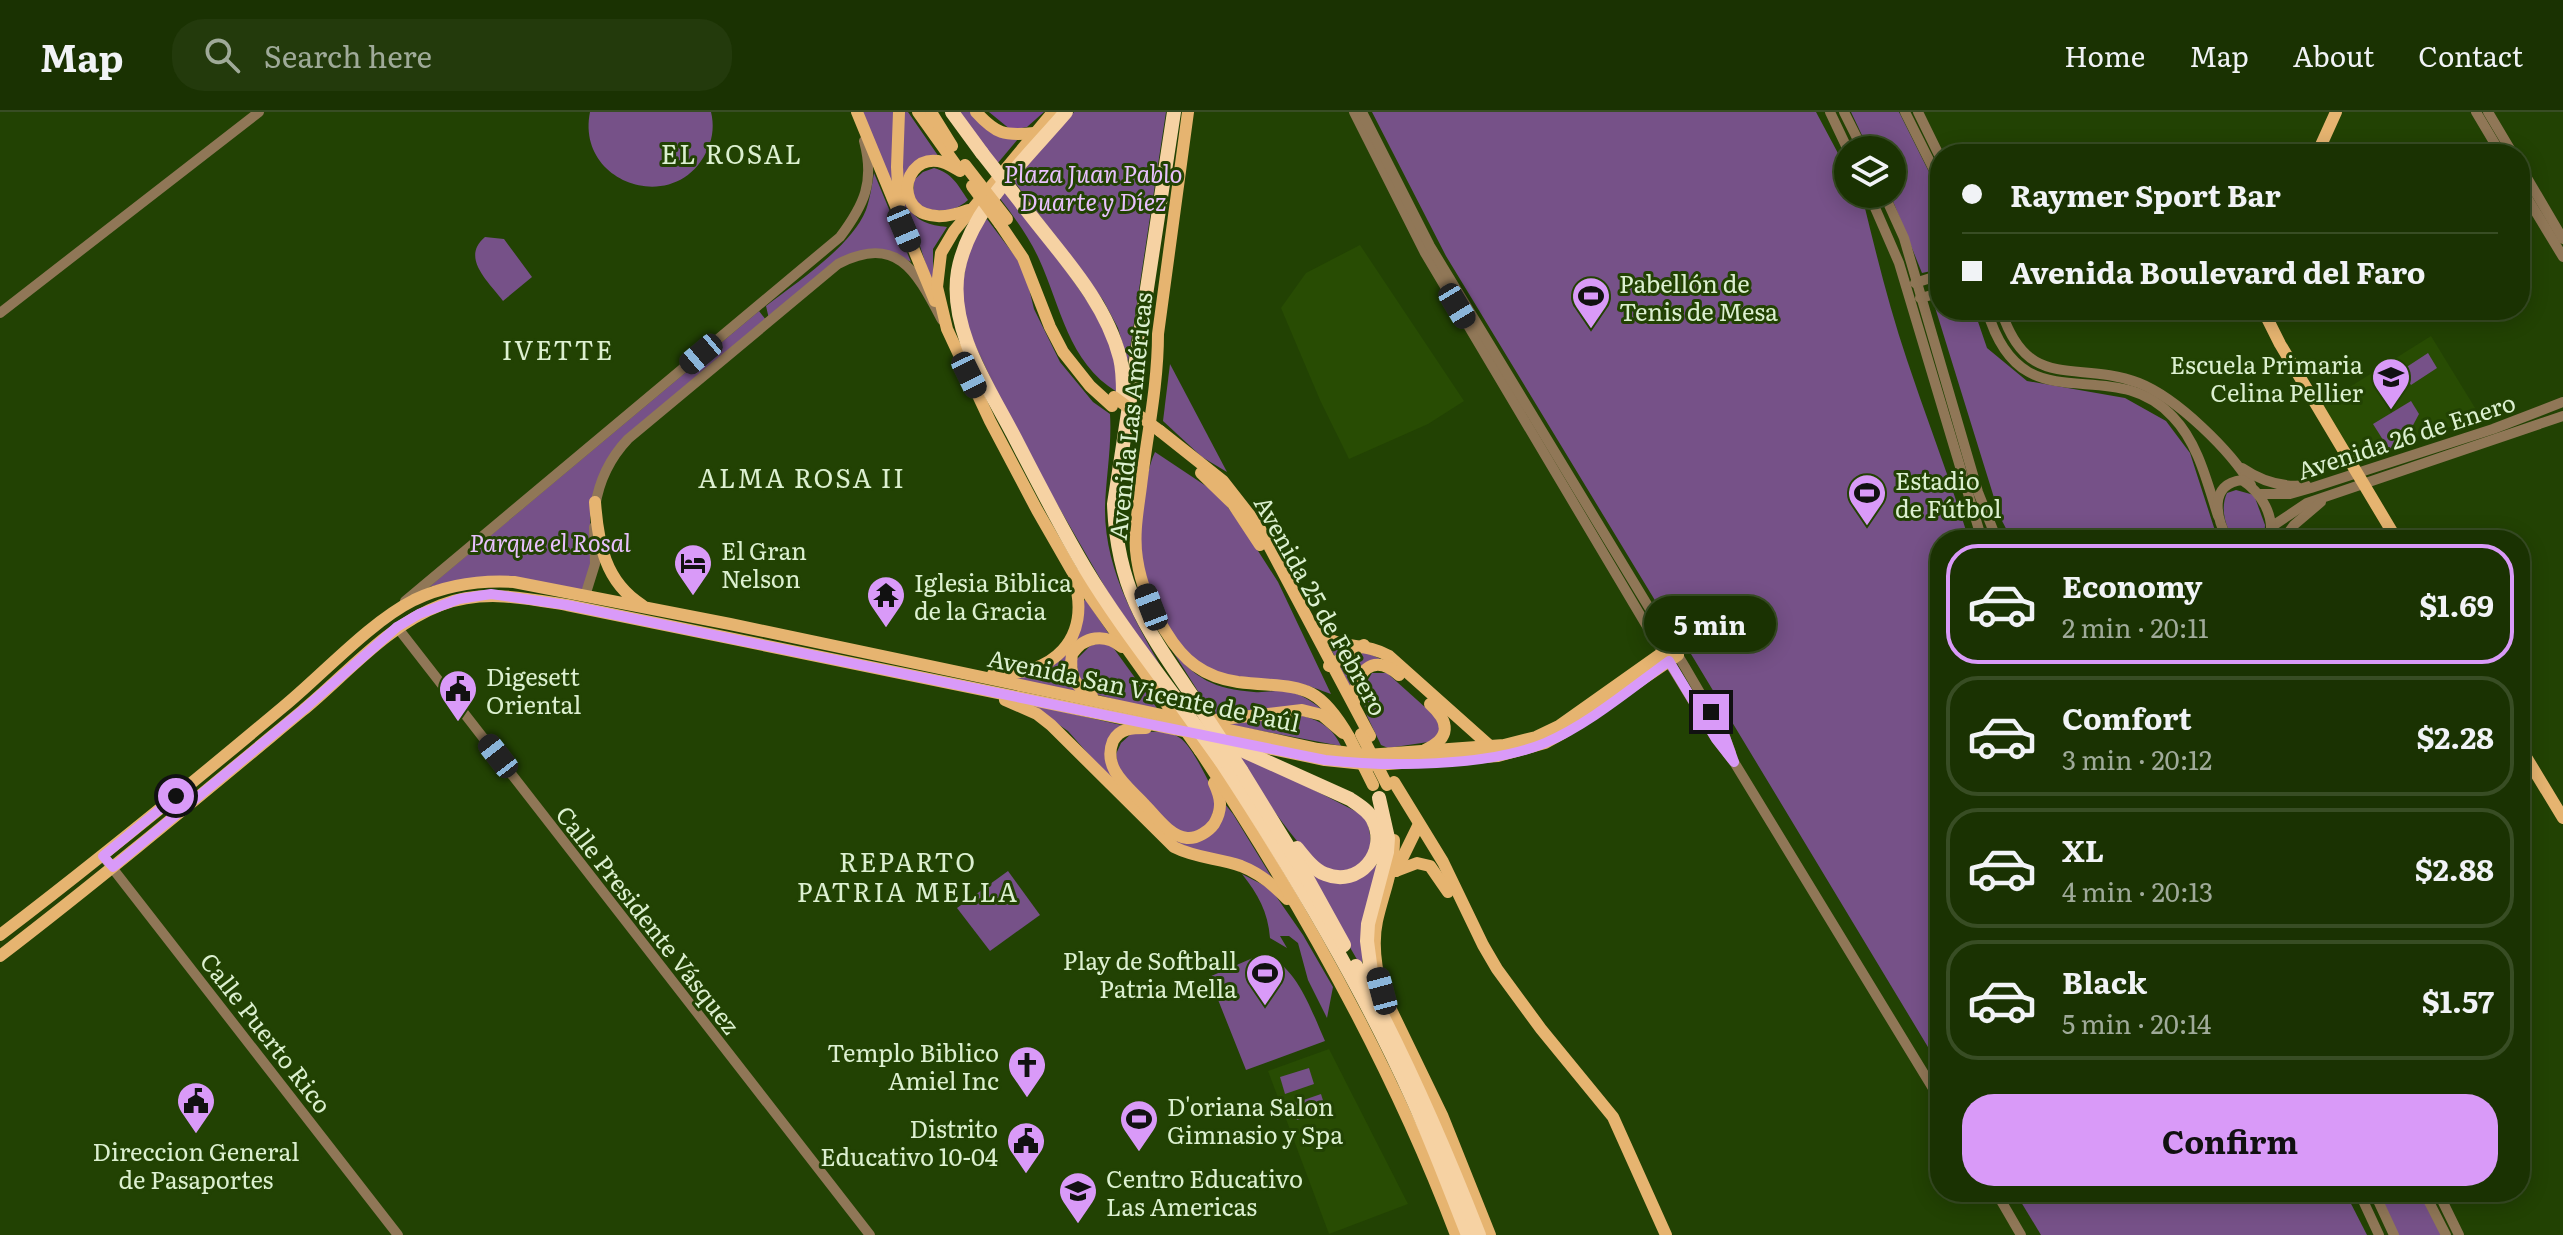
<!DOCTYPE html>
<html lang="en">
<head>
<meta charset="utf-8">
<style>
  body { margin:0; font-family:Literata,serif; background:#233a0c; color:#f1f3f6; height:100vh; display:flex; flex-direction:column; font-size:30px; white-space:nowrap }
  * { box-sizing:border-box; margin:0 }
  p { font-size:26px; color:#9faa99 }
  .icon { flex:none; width:44px; height:44px; fill:none; stroke:currentColor; stroke-width:2; stroke-linecap:round; stroke-linejoin:round }
  .map { position:relative; flex:1; overflow:hidden }
  .drawer { position:absolute; left:1930px; top:418px; width:600px; height:672px; display:flex; flex-direction:column; background:#1a3202; border-radius:32px; box-shadow:0 4px 20px #0003,0 0 0 2px #384d24 }
  .drawer>* { flex:none }
  .top-card { position:absolute; left:1930px; top:32px; width:600px; height:176px; border-radius:32px; box-shadow:0 4px 20px #0003,0 0 0 2px #384d24; display:grid; align-content:center; height:176px; padding:0 32px; background:#1a3202 }
  .fabs { position:absolute; left:1834px; top:24px; display:grid; gap:16px }
  .fabs a { display:grid; place-items:center; width:72px; height:72px; border-radius:50%; background:#1a3202; box-shadow:0 4px 20px #0003,0 0 0 2px #384d24; font-size:40px }
  .end { position:absolute; width:36px; height:36px; margin:-18px; border:10px solid #d99af8; background:#111; box-shadow:0 0 0 4px #111 }
  .from { border-radius:50% }
  .bubble { position:absolute; height:56px; border-radius:28px; background:#1a3202; box-shadow:0 4px 20px #0003,0 0 0 2px #384d24; font-size:26px; font-weight:700; line-height:56px; text-align:center }
  .car { position:absolute; width:24px; height:48px; margin:-24px -12px; border-radius:10px; box-shadow:0 0 6px 2px #0007; background:linear-gradient(#222 24%,#8ab4d8 0 40%,#222 0 76%,#8ab4d8 0 86%,#222 0) }
  .top-card b { display:flex; align-items:center; gap:28px; height:76px; font-size:30px }
  .top-card b+b { border-top:2px solid #384d24 }
  .top-card i { width:20px; height:20px; background:#f1f3f6 }
  ul { padding:14px 0 0; list-style:none }
  li { display:flex; align-items:center; gap:24px; height:120px; margin:0 16px 12px; padding:0 16px; border:4px solid #384d24; border-radius:32px }
  li div { flex:1 }
  li b { display:block; font-size:30px }
  li em { font-style:normal; font-weight:700 }
  li.on { border-color:#d99af8 }
  li>.icon { width:72px; height:72px; stroke-width:1.5 }
  .primary-button { display:flex; gap:16px; margin-top:auto; padding:16px 32px }
  .primary-button a { flex:1; height:92px; border-radius:32px; background:#d99af8; color:#111; font-size:32px; font-weight:700; line-height:92px; text-align:center }
  header { display:flex; align-items:center; gap:48px; box-sizing:border-box; height:112px; padding:0 40px; background:#1a3202; border-bottom:2px solid #384d24 }
  header strong { font-size:38px }
  nav { display:flex; gap:44px; margin-inline-start:auto; font-size:28px }
  .search { width:560px; height:72px; background:#233a0c; display:flex; align-items:center; gap:20px; box-sizing:border-box; padding:0 28px; border-radius:32px; color:#9faa99; font-size:30px }
  .map>svg:first-child { display:block }
</style>
</head>
<body>
<header>
<strong>Map</strong>
<div class="search"><svg class="icon" aria-label="search" viewBox="0 0 24 24"><circle cx="10" cy="10" r="6"/><path d="M15 15l6 6"/></svg>Search here</div>
<nav><a>Home</a><a>Map</a><a>About</a><a>Contact</a></nav>
</header>
<div class="map">
<svg width="2563" height="1123" viewBox="0 0 2563 1123">
  <rect width="100%" height="100%" fill="#224203"/>
  <g fill="#284c03">
    <path d="M1360,133l104,156 -36,23 -79,35 -29,-59 -39,-92 25,-35z"/>
    <path d="M2431,224l52,85 -19,6 -7,-2 -42,13 -3,7 -56,20 -35,-60z"/>
    <path d="M1329,937l79,155 -79,30 -61,-163z"/>
  </g>
  <g fill="#765188">
    <path d="M590,0h121c3,12 2,25 -3,36 -29,70 -133,37 -118,-36z"/>
    <path d="M861,0h34l-3,77z"/>
    <path d="M904,0h4l31,45 -23,5 -8,44c8,16 22,19 39,21l-14,22v38l-13,-41 -20,-53z"/>
    <path d="M954,0h20l44,27 -21,25z"/>
    <path d="M1074,0h92l-38,250 -10,-34 -15,-28 -90,-120z"/>
    <path d="M1372,0h444l32,60v22h12l3,6c13,53 26,107 44,160 20,60 43,119 62,180h-29v527l-249,-413 -18,-24 -227,-374z"/>
    <path d="M1851,0h48l41,82v75l-18,4 -32,-79 2,-44h-23z"/>
    <path d="M934,56c18,5 24,17 34,32 -14,13 -31,12 -48,7l-7,-12 1,-15 9,-8z"/>
    <path d="M874,61l37,89 -16,-8 -31,-4 -95,69 -3,-13c31,-24 85,-59 100,-96 4,-11 6,-25 8,-37z"/>
    <path d="M1003,77c29,39 106,128 113,172 2,9 1,21 1,31 -49,-30 -56,-85 -78,-133 -10,-22 -26,-44 -41,-63z"/>
    <path d="M987,107l37,49 10,41 26,53 33,40 17,12c2,31 -4,62 -5,93 -1,65 34,120 64,174l-60,-87 -63,-109 -42,-78 -42,-90v-30l9,-49z"/>
    <path d="M485,125l19,2 28,38 -29,24c-14,-19 -43,-43 -18,-64z"/>
    <path d="M1940,191v7h34l13,38 40,33 98,17 41,23 24,32 28,87h-206l-12,-23 -66,-213z"/>
    <path d="M759,199l7,9 -150,128 -26,69 2,48 -8,27 -125,-12 -30,7z"/>
    <path d="M2428,241l9,15 -26,17 -9,-15z"/>
    <path d="M1170,252l57,108 -25,-15 -39,-36z"/>
    <path d="M2411,289l8,13 -15,28 -14,9 -17,-27z"/>
    <path d="M1155,340l63,42 26,35 34,53 53,112c-11,-4 -23,-9 -35,-11 -28,-6 -57,-1 -85,-12 -31,-13 -64,-71 -69,-104 -4,-27 1,-90 13,-115z"/>
    <path d="M2236,378l18,5 11,30 -1,15h-30c-9,-14 -14,-32 -7,-47z"/>
    <path d="M1086,488l23,34 -36,14 10,46 -86,-18c68,2 68,-18 85,-75z"/>
    <path d="M1102,530l10,4 47,65 -72,-19 -7,-10 -4,-22 14,-14z"/>
    <path d="M1170,535c24,32 45,42 84,45 10,1 21,-2 31,-1 20,3 33,15 47,27l-15,-9 -104,6z"/>
    <path d="M1330,535l26,1 27,12 -26,11 -6,18z"/>
    <path d="M1372,561h15l49,44 5,16 -6,8 -47,7 -7,-3 -14,-29 -6,-25z"/>
    <path d="M1029,592l101,23 -17,7v48l-45,-51z"/>
    <path d="M1295,602c22,5 36,11 46,32l-121,-23z"/>
    <path d="M1141,620c13,0 28,-2 39,6 13,9 30,46 37,62l-9,27 -15,7 -20,-3 -54,-59 -3,-18 5,-11 10,-9z"/>
    <path d="M1236,638l129,66c14,38 2,56 -39,56 -37,-35 -65,-78 -90,-122z"/>
    <path d="M1225,692l8,10 44,72 -106,-46c34,7 46,-4 54,-36z"/>
    <path d="M1299,748l56,19 23,-15 -13,46 -3,58z"/>
    <path d="M1008,759l32,44 -50,36 -33,-43z"/>
    <path d="M1242,762l29,15 32,46 30,52 -6,31 -19,-38 -10,-37 -9,-7h-9l7,12 -17,-10c-2,-26 -12,-44 -28,-64z"/>
    <path d="M1268,844c30,13 44,56 57,85l-79,29 -37,-93 46,-20z"/>
    <path d="M1309,956l5,16 -29,10 -5,-17z"/>
    <path d="M1321,982l5,16 -29,10 -5,-16z"/>
    <path d="M2015,1080h330l22,43h-326z"/>
    <path d="M2378,1080h42l22,43h-45z"/>
  </g>
  <path fill="#794890" d="M989,0h55l-17,15 -16,3z"/>
  <g fill="none" stroke-linecap="round" stroke-linejoin="round">
    <g stroke="#907757" stroke-width="10">
      <path d="M1354,0l71,141 220,370 71,116 18,23 206,338"/>
      <path d="M1362,0l68,134 255,421 39,67 7,19"/>
      <path d="M1830,0l18,38"/>
      <path d="M1844,0l19,38"/>
      <path d="M1905,0l35,70"/>
      <path d="M1918,0l22,45"/>
      <path d="M2476,0l25,42"/>
      <path d="M2488,0l25,42"/>
      <path d="M2520,54l43,73"/>
      <path d="M2520,74l43,71"/>
      <path d="M1869,82l30,69 83,277"/>
      <path d="M1884,82l20,44 74,254 19,48"/>
      <path d="M1915,171l25,-8"/>
      <path d="M1920,186l20,-5"/>
      <path d="M1987,198c35,120 123,39 186,107 25,26 34,65 45,99"/>
      <path d="M2001,198c27,84 75,49 138,73 38,15 92,68 112,102"/>
      <path d="M0,201l259,-201"/>
      <path d="M2242,356c19,13 40,20 64,17"/>
      <path d="M2260,382h30l21,-6 182,-59 70,-27"/>
      <path d="M595,395c4,-26 14,-48 33,-68l210,-175c60,-31 79,9 104,56"/>
      <path d="M2271,415l36,-24 256,-87"/>
      <path d="M2228,428c-12,-22 -20,-56 14,-60 20,13 33,36 28,60"/>
      <path d="M2283,428l11,-15 27,-23"/>
      <path d="M585,484l10,-32 -1,-37"/>
      <path d="M405,489l435,-364c24,-32 35,-55 24,-96"/>
      <path d="M397,515l473,608"/>
      <path d="M103,744l295,379"/>
      <path d="M1996,1080l25,43"/>
      <path d="M2359,1080l20,43"/>
      <path d="M2374,1080l20,43"/>
      <path d="M2424,1080l22,43"/>
      <path d="M2438,1080l21,43"/>
    </g>
    <g stroke="#e6b470" stroke-width="12">
      <path d="M857,0l78,189"/>
      <path d="M899,0l-2,55 2,38"/>
      <path d="M918,0l40,56"/>
      <path d="M931,0l21,34"/>
      <path d="M976,0c20,22 28,24 58,21"/>
      <path d="M1053,0l-99,119 -13,22 -4,34 10,42 43,92 47,89 35,61 88,124"/>
      <path d="M1188,0l-30,222c0,51 -11,101 -17,152 -3,24 -8,48 -4,73 4,27 14,50 29,73 17,28 37,45 72,50 60,7 77,-4 111,55"/>
      <path d="M2317,42l19,-42"/>
      <path d="M960,59c-7,-4 -14,-9 -22,-10 -43,-6 -47,78 30,49"/>
      <path d="M1000,112l23,34 27,69 13,25 27,34 22,20"/>
      <path d="M2263,198l17,34 117,196"/>
      <path d="M1160,319l63,50 36,46 111,209"/>
      <path d="M1201,361l32,31 27,41"/>
      <path d="M595,390c3,41 10,80 47,103"/>
      <path d="M1319,519c18,20 45,10 70,25l102,91"/>
      <path d="M1329,554l35,-21"/>
      <path d="M993,562c60,2 99,-34 81,-96"/>
      <path d="M1092,584c-17,-8 -23,-24 -20,-42 12,-18 33,-21 50,-7"/>
      <path d="M1005,588l32,14 14,11 123,122c21,11 44,11 67,19 18,7 33,19 46,33"/>
      <path d="M1354,590c1,-29 18,-51 45,-27"/>
      <path d="M1206,609l96,-11 20,5 21,18"/>
      <path d="M1206,613l112,24 49,6 137,-10 32,-8 23,-11 113,-80"/>
      <path d="M1146,616c-14,0 -26,0 -33,13 -11,27 14,45 31,63 12,12 25,32 43,34 10,1 22,-7 27,-14 9,-15 7,-26 0,-41"/>
      <path d="M1228,628l97,20 49,5 124,-9 47,-13 18,-10 115,-78"/>
      <path d="M2520,635l43,71"/>
      <path d="M1425,638c26,-12 25,-28 5,-46"/>
      <path d="M1200,639c101,152 191,312 256,484"/>
      <path d="M1394,670l49,80 40,83 14,24 44,60 72,88 53,118"/>
      <path d="M1394,728c0,29 -11,54 -17,81 -5,23 -1,48 5,70l60,124 48,120"/>
      <path d="M1396,759l21,-8 13,3 18,26"/>
      <path d="M1396,759l23,-47"/>
      <path d="M0,823c96,-73 190,-150 283,-228 39,-32 87,-85 131,-107 32,-15 66,-20 100,-18l216,42 451,95"/>
      <path d="M0,844c103,-79 202,-162 302,-245 45,-37 84,-85 139,-106 42,-16 83,-7 126,0l627,128"/>
    </g>
    <g stroke="#f6d2a3" stroke-width="14">
      <path d="M952,0l30,41"/>
      <path d="M1066,0c-39,46 -97,98 -108,159 -10,59 32,118 58,169 22,43 44,86 69,128 27,45 59,87 90,129"/>
      <path d="M1174,0l-60,392c3,87 34,127 81,196"/>
      <path d="M1022,92c36,48 83,95 98,154 3,12 3,25 3,37"/>
      <path d="M1217,627l133,60c9,6 19,12 23,21 16,32 -14,68 -48,54 -11,-4 -20,-16 -28,-26"/>
      <path d="M1221,649c71,108 139,221 192,339 20,44 37,90 55,135"/>
      <path d="M1241,658l61,99 42,76"/>
      <path d="M1356,854c48,87 87,177 123,269"/>
      <path d="M1373,875l-6,-46 1,-17 19,-72 1,-14 -9,-40"/>
    </g>
    <g stroke="#e6b470" stroke-width="12">
      <path d="M965,53l42,54"/>
      <path d="M972,74l28,38"/>
      <path d="M1114,285l46,34"/>
      <path d="M1160,583l40,56"/>
      <path d="M1361,622l26,51"/>
      <path d="M1349,625l24,48"/>
    </g>
    <g stroke="#f6d2a3" stroke-width="14">
      <path d="M982,41l40,51"/>
      <path d="M1175,585l46,64"/>
      <path d="M1195,588l46,70"/>
    </g>
  </g>
  <g fill="none" stroke-linecap="round" stroke-linejoin="round">
    <path stroke="#d99af8" stroke-width="10" d="M176,684l-73,60 10,11 191,-158 93,-82 22,-13 40,-15 32,-5 76,11 758,155c62,7 162,7 220,-17 44,-19 85,-54 124,-82l47,78 18,23 -10,-28 -13,-22"/>
  </g>
  <defs>
    <symbol id="stadium-pin" viewBox="-11 -11 22 30"><path d="M0 17L-7.5 6A9.5 9.5 0 1 1 7.5 6Z" fill="#d99af8" stroke="#224203"/><path d="M0-5a6.5 5 0 1 0 0 10a6.5 5 0 1 0 0-10ZM-3.5-1.8h7v3.6h-7Z" fill="#111"/></symbol>
    <symbol id="school-pin" viewBox="-11 -11 22 30"><path d="M0 17L-7.5 6A9.5 9.5 0 1 1 7.5 6Z" fill="#d99af8" stroke="#224203"/><path d="M0-5L7-2L0 1L-7-2ZM-4 1L0 2.5L4 1V4Q0 6-4 4Z" fill="#111"/></symbol>
    <symbol id="hotel-pin" viewBox="-11 -11 22 30"><path d="M0 17L-7.5 6A9.5 9.5 0 1 1 7.5 6Z" fill="#d99af8" stroke="#224203"/><path d="M-6-4.5h1.5V1H6V5H4.5V3h-9V5H-6ZM-4 0a1.8 1.8 0 1 1 3.6 0ZM.5 0V-2.5h3Q6-2.5 6 0Z" fill="#111"/></symbol>
    <symbol id="temple-pin" viewBox="-11 -11 22 30"><path d="M0 17L-7.5 6A9.5 9.5 0 1 1 7.5 6Z" fill="#d99af8" stroke="#224203"/><path d="M0-6L5-2H3V0L6.5 2.5H4V6H1.5V3h-3V6H-4V2.5H-6.5L-3 0V-2H-5Z" fill="#111"/></symbol>
    <symbol id="civic-pin" viewBox="-11 -11 22 30"><path d="M0 17L-7.5 6A9.5 9.5 0 1 1 7.5 6Z" fill="#d99af8" stroke="#224203"/><path d="M-.6-6.5H3V-4.5H.6V-3L4-1V1h2V6H-6V1h2V-1L-.6-3ZM-1.2 2.5V6h2.4V2.5Z" fill="#111"/></symbol>
    <symbol id="church-pin" viewBox="-11 -11 22 30"><path d="M0 17L-7.5 6A9.5 9.5 0 1 1 7.5 6Z" fill="#d99af8" stroke="#224203"/><path d="M-1.2-6h2.4v3.5h3.3v2.4h-3.3V6h-2.4V-.1h-3.3v-2.4h3.3Z" fill="#111"/></symbol>
  </defs>
  <g fill-rule="evenodd">
    <use href="#stadium-pin" x="1569" y="162" width="44" height="60"/>
    <use href="#school-pin" x="2369" y="243" width="44" height="60"/>
    <use href="#stadium-pin" x="1845" y="359" width="44" height="60"/>
    <use href="#hotel-pin" x="671" y="429" width="44" height="60"/>
    <use href="#temple-pin" x="864" y="461" width="44" height="60"/>
    <use href="#civic-pin" x="436" y="555" width="44" height="60"/>
    <use href="#stadium-pin" x="1243" y="839" width="44" height="60"/>
    <use href="#church-pin" x="1005" y="931" width="44" height="60"/>
    <use href="#civic-pin" x="174" y="967" width="44" height="60"/>
    <use href="#stadium-pin" x="1117" y="985" width="44" height="60"/>
    <use href="#civic-pin" x="1004" y="1007" width="44" height="60"/>
    <use href="#school-pin" x="1056" y="1057" width="44" height="60"/>
  </g>
  <g text-anchor="middle" dominant-baseline="central" stroke-width="6" stroke-linejoin="round" paint-order="stroke">
    <g font-size="24" font-style="italic" fill="#e8c1fd" stroke="#224203">
      <text x="1093" y="60">Plaza Juan Pablo<tspan x="1093" dy="28">Duarte y Díez</tspan></text>
      <text x="550" y="429">Parque el Rosal</text>
    </g>
    <g font-size="24" fill="#dcf0d0" stroke="#224203" text-anchor="start">
      <text x="1619" y="170">Pabellón de<tspan x="1619" dy="28">Tenis de Mesa</tspan></text>
      <text x="2363" y="251" text-anchor="end">Escuela Primaria<tspan x="2363" dy="28">Celina Pellier</tspan></text>
      <text x="1895" y="367">Estadio<tspan x="1895" dy="28">de Fútbol</tspan></text>
      <text x="721" y="437">El Gran<tspan x="721" dy="28">Nelson</tspan></text>
      <text x="914" y="469">Iglesia Biblica<tspan x="914" dy="28">de la Gracia</tspan></text>
      <text x="486" y="563">Digesett<tspan x="486" dy="28">Oriental</tspan></text>
      <text x="1237" y="847" text-anchor="end">Play de Softball<tspan x="1237" dy="28">Patria Mella</tspan></text>
      <text x="999" y="939" text-anchor="end">Templo Biblico<tspan x="999" dy="28">Amiel Inc</tspan></text>
      <text x="1167" y="993">D'oriana Salon<tspan x="1167" dy="28">Gimnasio y Spa</tspan></text>
      <text x="998" y="1015" text-anchor="end">Distrito<tspan x="998" dy="28">Educativo 10-04</tspan></text>
      <text x="196" y="1038" text-anchor="middle">Direccion General<tspan x="196" dy="28">de Pasaportes</tspan></text>
      <text x="1106" y="1065">Centro Educativo<tspan x="1106" dy="28">Las Americas</tspan></text>
    </g>
    <g font-size="24" fill="#dcf0d0" stroke="#224203">
      <text transform="translate(1129 304) rotate(-84)">Avenida Las Américas</text>
      <text transform="translate(2406 323) rotate(-18)">Avenida 26 de Enero</text>
      <text transform="translate(1322 493) rotate(61)">Avenida 25 de Febrero</text>
      <text transform="translate(1144 577) rotate(12)">Avenida San Vicente de Paúl</text>
      <text transform="translate(649 807) rotate(52)">Calle Presidente Vásquez</text>
      <text transform="translate(267 920) rotate(52)">Calle Puerto Rico</text>
    </g>
    <g font-size="26" letter-spacing="2" fill="#dcf0d0" stroke="#224203">
      <text x="732" y="40">EL ROSAL</text>
      <text x="558" y="236">IVETTE</text>
      <text x="802" y="364">ALMA ROSA II</text>
      <text x="908" y="748">REPARTO<tspan x="908" dy="30">PATRIA MELLA</tspan></text>
    </g>
  </g>
</svg>
<div class="fabs">
<a><svg class="icon" aria-label="layers" viewBox="0 0 24 24"><path d="M12 4l9 5-9 5-9-5zM3 14l9 5 9-5"/></svg></a>
</div>
<i class="end from" style="left:176px;top:684px"></i>
<i class="end" style="left:1711px;top:600px"></i>
<div class="bubble" style="left:1644px;top:484px;width:132px">5 min</div>
<i class="car" style="left:904px;top:117px;rotate:157deg"></i>
<i class="car" style="left:1457px;top:194px;rotate:149deg"></i>
<i class="car" style="left:701px;top:242px;rotate:230deg"></i>
<i class="car" style="left:969px;top:263px;rotate:154deg"></i>
<i class="car" style="left:1151px;top:495px;rotate:339deg"></i>
<i class="car" style="left:498px;top:644px;rotate:322deg"></i>
<i class="car" style="left:1382px;top:879px;rotate:345deg"></i>
<div class="top-card">
<b><i class="from"></i>Raymer Sport Bar</b>
<b><i></i>Avenida Boulevard del Faro</b>
</div>
<section class="drawer">
<ul>
<li class="on"><svg class="icon" aria-label="car" viewBox="0 0 24 24"><path d="M5 17H2v-5l4-1 3-4h7l3 4 3 1v5h-3M9 17h6M6 11h13"/><circle cx="7" cy="17" r="2"/><circle cx="17" cy="17" r="2"/></svg><div><b>Economy</b><p>2 min · 20:11</p></div><em>$1.69</em></li>
<li><svg class="icon" aria-label="car" viewBox="0 0 24 24"><path d="M5 17H2v-5l4-1 3-4h7l3 4 3 1v5h-3M9 17h6M6 11h13"/><circle cx="7" cy="17" r="2"/><circle cx="17" cy="17" r="2"/></svg><div><b>Comfort</b><p>3 min · 20:12</p></div><em>$2.28</em></li>
<li><svg class="icon" aria-label="car" viewBox="0 0 24 24"><path d="M5 17H2v-5l4-1 3-4h7l3 4 3 1v5h-3M9 17h6M6 11h13"/><circle cx="7" cy="17" r="2"/><circle cx="17" cy="17" r="2"/></svg><div><b>XL</b><p>4 min · 20:13</p></div><em>$2.88</em></li>
<li><svg class="icon" aria-label="car" viewBox="0 0 24 24"><path d="M5 17H2v-5l4-1 3-4h7l3 4 3 1v5h-3M9 17h6M6 11h13"/><circle cx="7" cy="17" r="2"/><circle cx="17" cy="17" r="2"/></svg><div><b>Black</b><p>5 min · 20:14</p></div><em>$1.57</em></li>
</ul>
<div class="primary-button"><a>Confirm</a></div>
</section>
</div>
</body>
</html>
